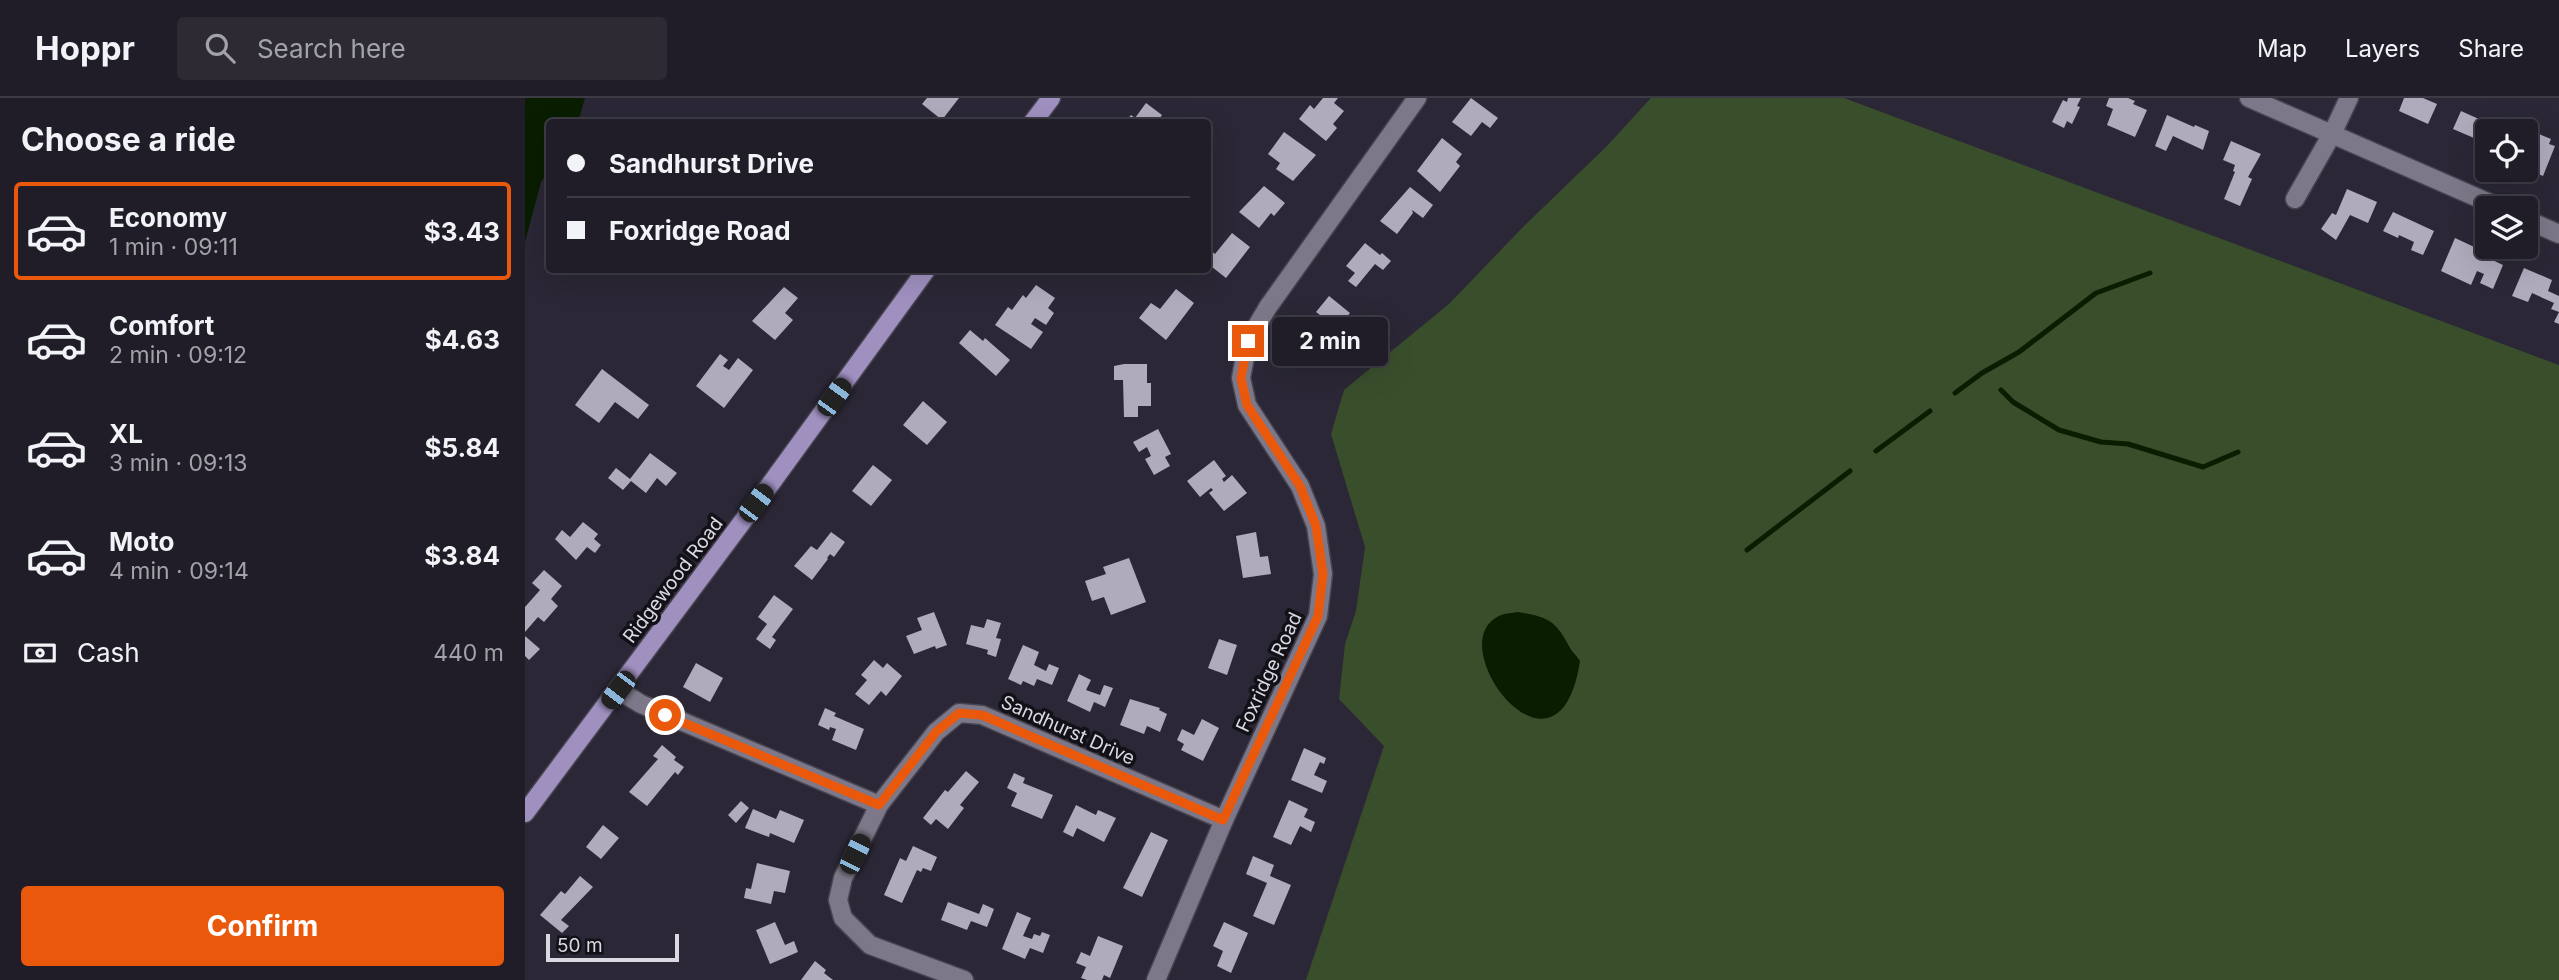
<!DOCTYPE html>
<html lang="en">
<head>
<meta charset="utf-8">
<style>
  body { margin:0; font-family:Inter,sans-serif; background:#2d2a34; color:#f1f3f6; height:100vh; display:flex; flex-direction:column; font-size:26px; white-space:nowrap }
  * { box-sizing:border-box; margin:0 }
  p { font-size:23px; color:#a2a2a8 }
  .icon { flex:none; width:38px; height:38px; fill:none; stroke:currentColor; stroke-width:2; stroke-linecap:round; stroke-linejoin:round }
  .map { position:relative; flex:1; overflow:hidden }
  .sheet { display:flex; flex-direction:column; background:#201d28; width:525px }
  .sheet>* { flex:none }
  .guide { position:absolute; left:21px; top:21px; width:665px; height:154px; border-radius:7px; box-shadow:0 7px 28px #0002,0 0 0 2px #3d3b45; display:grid; align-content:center; height:154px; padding:0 21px; background:#201d28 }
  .fabs { position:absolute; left:1950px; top:21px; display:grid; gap:14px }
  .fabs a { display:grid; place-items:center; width:63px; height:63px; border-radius:7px; background:#201d28; box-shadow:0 7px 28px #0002,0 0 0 2px #3d3b45; font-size:35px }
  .scale { position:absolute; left:21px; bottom:18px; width:133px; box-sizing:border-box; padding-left:7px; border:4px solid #dad8e1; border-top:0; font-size:19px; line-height:24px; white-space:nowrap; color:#dad8e1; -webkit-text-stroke:5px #131118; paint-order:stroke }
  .end { position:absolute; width:32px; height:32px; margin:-16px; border:9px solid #ea580c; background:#fff; box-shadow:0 0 0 4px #fff }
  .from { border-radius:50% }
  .bubble { position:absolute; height:49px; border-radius:7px; background:#201d28; box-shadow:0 7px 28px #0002,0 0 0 2px #3d3b45; font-size:23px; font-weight:700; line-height:49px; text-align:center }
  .car { position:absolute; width:21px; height:42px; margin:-21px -10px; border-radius:9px; box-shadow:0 0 5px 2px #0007; background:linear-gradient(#222 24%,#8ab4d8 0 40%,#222 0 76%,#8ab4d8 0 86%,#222 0) }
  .guide b { display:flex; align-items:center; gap:24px; height:66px; font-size:26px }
  .guide b+b { border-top:2px solid #3d3b45 }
  .guide i { width:18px; height:18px; background:#f1f3f6 }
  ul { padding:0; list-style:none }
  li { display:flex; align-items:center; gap:21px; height:98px; margin:0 14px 10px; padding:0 7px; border:4px solid transparent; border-radius:7px }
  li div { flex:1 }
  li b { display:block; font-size:26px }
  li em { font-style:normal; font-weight:700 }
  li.selected { border-color:#ea580c }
  li>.icon { width:63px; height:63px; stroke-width:1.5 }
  h2 { padding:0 21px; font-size:32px; line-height:84px }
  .pay { display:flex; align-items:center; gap:18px; height:77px; padding:0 21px; font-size:26px }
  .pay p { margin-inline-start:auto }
  .cta { display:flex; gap:14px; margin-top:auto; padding:14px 21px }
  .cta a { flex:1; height:80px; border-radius:7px; background:#ea580c; color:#fff; font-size:28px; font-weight:700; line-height:80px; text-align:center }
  header { display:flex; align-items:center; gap:42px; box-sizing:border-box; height:98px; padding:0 35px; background:#201d28; border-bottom:2px solid #3d3b45 }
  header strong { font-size:33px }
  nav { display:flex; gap:38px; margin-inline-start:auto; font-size:24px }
  .search { width:490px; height:63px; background:#2d2a34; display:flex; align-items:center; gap:18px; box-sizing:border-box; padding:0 24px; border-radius:7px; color:#a2a2a8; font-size:26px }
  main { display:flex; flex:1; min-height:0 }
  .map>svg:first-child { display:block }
</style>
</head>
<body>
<header>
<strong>Hoppr</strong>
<div class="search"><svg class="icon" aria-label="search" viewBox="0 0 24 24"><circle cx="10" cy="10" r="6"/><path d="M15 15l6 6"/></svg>Search here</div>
<nav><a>Map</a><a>Layers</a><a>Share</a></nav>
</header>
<main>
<section class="sheet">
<h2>Choose a ride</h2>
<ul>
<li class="selected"><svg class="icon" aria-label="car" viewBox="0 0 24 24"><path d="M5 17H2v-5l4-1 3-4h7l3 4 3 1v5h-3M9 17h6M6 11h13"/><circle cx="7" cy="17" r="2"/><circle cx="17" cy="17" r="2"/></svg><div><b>Economy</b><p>1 min · 09:11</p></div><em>$3.43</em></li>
<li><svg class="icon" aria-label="car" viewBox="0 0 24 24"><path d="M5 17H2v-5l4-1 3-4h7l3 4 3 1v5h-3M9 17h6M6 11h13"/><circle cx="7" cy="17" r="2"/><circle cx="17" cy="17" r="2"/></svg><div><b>Comfort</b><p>2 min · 09:12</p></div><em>$4.63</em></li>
<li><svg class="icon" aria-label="car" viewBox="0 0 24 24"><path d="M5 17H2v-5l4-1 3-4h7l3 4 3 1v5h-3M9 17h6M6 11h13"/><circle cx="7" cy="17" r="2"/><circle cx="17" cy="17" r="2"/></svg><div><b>XL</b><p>3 min · 09:13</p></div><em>$5.84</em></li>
<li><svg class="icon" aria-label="car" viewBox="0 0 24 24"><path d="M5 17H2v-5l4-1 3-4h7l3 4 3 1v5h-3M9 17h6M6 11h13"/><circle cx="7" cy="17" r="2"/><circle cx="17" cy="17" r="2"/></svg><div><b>Moto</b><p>4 min · 09:14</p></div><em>$3.84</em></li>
</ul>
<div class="pay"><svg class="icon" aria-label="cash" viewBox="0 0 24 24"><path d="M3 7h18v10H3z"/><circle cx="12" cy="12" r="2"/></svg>Cash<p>440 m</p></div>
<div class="cta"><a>Confirm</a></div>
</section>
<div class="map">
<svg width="2034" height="882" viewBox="0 0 2034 882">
  <rect width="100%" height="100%" fill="#2b2736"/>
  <path fill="#394f2c" d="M1126,0h193l715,267v615h-1253l78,-234 -45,-47 6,-55 11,-33 9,-64 -34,-113 13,-44 105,-86 74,-77 84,-81z"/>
  <g fill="#091d00">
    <path d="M0,0h60l-7,24h-29v49l-8,11 -16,60z"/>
    <path d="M993,514c31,5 38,9 52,36 3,5 7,8 10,13 -21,139 -139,-13 -83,-44 6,-4 15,-4 21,-5z"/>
  </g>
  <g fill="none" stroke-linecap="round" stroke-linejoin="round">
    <g stroke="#091d00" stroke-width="5">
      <path d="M1476,292l12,12 46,28 42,12 27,2 75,23 35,-15"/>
      <path d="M1430,295l27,-20 37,-21 77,-59 54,-20"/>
      <path d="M1351,353l54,-40"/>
      <path d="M1222,452l103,-79"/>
    </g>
  </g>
  <g fill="#afabbd">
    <path d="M402,0h32l-17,22 -20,-16z"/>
    <path d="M798,0h15l-4,5 10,8 -11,13 4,4 -11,13 -27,-22 11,-14 4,4z"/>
    <path d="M946,0l27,20 -8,10 -8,-6 -11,14 -19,-14z"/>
    <path d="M1543,0h13l-4,8 3,1 -8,17 -5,-3 -3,7 -12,-6 11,-22 4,2z"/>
    <path d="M1584,0h19l7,3 -2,3 14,6 -12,27 -28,-12 6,-16 -7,-3z"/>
    <path d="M1879,0h19l14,6 -9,20 -29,-13z"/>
    <path d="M621,5l16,12 -5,7h-32l6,-7 4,3z"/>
    <path d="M1936,13l29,13 -3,7v17l-13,-5v-5l-21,-9z"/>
    <path d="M1642,17l27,12 1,-2 14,6 -6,19 -30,-14 -7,15 -11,-5z"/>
    <path d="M1997,29l29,12 -2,5 6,2 -12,30 -18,-7v-38h-5z"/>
    <path d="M759,34l32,23 -23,26 -17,-12 4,-6 -12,-9z"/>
    <path d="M917,40l20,16 -6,8 4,4 -20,26 -23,-21z"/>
    <path d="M1706,43l30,13 -13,23 4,2 -12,27 -16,-7 11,-27 -2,-1 2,-6 -12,-5z"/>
    <path d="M739,88l21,17 -11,13 -3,-3 -12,15 -20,-16z"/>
    <path d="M885,89l23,18 -10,13 -11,-8 1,3 -16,21 -17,-13z"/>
    <path d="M1822,91l30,13 -9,21 -18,-8 -14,25 -15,-11 11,-16 4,2z"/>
    <path d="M1868,114l41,19 -11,24 -12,-5 3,-8 -15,-7 -1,3 -15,-7z"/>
    <path d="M707,135l18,14 -24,31 -19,-15v-15l8,6z"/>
    <path d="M1930,140l30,14 -1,4 19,9 -10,24 -13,-6 4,-9 -7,-3 -6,14 -30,-14z"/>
    <path d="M840,145l15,12 2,-2 9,8 -8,9 -8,-6 -19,23 -8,-6 7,-8 -9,-7z"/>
    <path d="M1999,170l28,12 -4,11 11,5v28l-5,-2 5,-10 -8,-3 3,-6 -22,-10 -4,9 -16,-6z"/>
    <path d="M511,187l19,13 -7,10 6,5 -8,12 -11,-7 -4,6 12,8 -12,17 -36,-24 13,-18 4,3 11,-15 3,3z"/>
    <path d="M259,189l14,11 -13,15 8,7 -18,20 -23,-19z"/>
    <path d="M651,191l18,14 -28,37 -27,-22 12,-15 9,6z"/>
    <path d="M804,198l21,17 -23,28 -17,-14 10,-12 -4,-3z"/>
    <path d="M445,232l13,11 2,-3 25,22 -14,16 -37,-33z"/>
    <path d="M195,256l8,6 -5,6 6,4 9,-12 15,12 -29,38 -28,-22z"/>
    <path d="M599,266h23v19h4v23h-13v11h-14l-1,-37h-9v-14z"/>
    <path d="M77,271l47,36 -11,14 -23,-17 -16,21 -24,-18z"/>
    <path d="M398,303l24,21 -20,23 -24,-20z"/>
    <path d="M633,331l13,25 -6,3 5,9 -16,9 -9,-16 6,-3 -4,-9 -8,5 -6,-10z"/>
    <path d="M125,355l27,20 -11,13 -9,-8 -11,15 -15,-12 -8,9 -15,-12 8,-10 14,11z"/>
    <path d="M689,362l12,16 -4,3 2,3 8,-7 15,18 -23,18 -15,-18 4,-3 -2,-2 -11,9 -13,-16z"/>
    <path d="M348,367l19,15 -21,26 -19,-15z"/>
    <path d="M58,424l15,12 -4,5 7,6 -6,8 -8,-6 -11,13 -21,-21 7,-9 8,7z"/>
    <path d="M306,434l14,10 -11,15 -4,-3 -3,4 1,1 -16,21 -18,-14 17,-20 6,4z"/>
    <path d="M731,434l4,25 8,-1 3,18 -28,4 -7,-42z"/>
    <path d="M604,460l17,44 -35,13 -7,-18 -12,4 -7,-20 21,-7 -3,-7z"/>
    <path d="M19,472l18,16 -11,13 7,7 -14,16 -6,-5 -13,15v-25l15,-17 -8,-7z"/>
    <path d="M249,497l19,14 -21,28 4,3 -6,9 -14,-10 11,-15 -9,-7z"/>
    <path d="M409,514l13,33 -11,4 -1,-3 -21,8 -8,-18 16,-6 -5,-12z"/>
    <path d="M462,521l14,4 -5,15 5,1 -5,18 -9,-3 1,-4 -22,-6 5,-19 13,3z"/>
    <path d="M0,538l15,13 -11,11 -4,-4z"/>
    <path d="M694,541l18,6 -10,30 -19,-7z"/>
    <path d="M498,547l16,7 -5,13 12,6 3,-7 10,4 -7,17 -15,-6 -3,7 -11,-5 -2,4 -13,-6z"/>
    <path d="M349,562l9,8 4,-5 15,13 -16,20 -5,-5 -12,14 -14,-11 12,-14 -6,-5z"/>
    <path d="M171,565l27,15 -13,24 -27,-15z"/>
    <path d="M554,576l12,6 -5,10 14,5 4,-10 9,3 -8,19 -11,-5 -4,10 -23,-11z"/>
    <path d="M605,601l30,9 -1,2 8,4 -7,18 -13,-6 -3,8 -24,-9z"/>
    <path d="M300,610l11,5 -2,3 30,13 -8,21 -24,-10 4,-11 -6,-2 -1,3 -11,-5z"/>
    <path d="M677,621l17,9 -16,33 -22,-11 3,-6 -7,-4 5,-11 12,6z"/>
    <path d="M137,647l14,12 -2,3 10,7 -6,8 -3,-3 -28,34 -18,-14 29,-33 -5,-3z"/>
    <path d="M779,650l22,10 -2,6 -4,-2 -6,13 13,6 -5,12 -31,-13z"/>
    <path d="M441,673l13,11 -19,23 4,3 -16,21 -12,-10 -5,6 -8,-7 22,-28 3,2z"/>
    <path d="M489,675l11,5 -2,5 30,12 -11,24 -31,-13 6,-13 -10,-5z"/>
    <path d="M764,702l19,9 -4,8 11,5 -4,10 -11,-6 -9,19 -18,-8z"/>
    <path d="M216,703l8,7 -13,15 -8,-8z"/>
    <path d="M551,707l20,10 2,-5 18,8 -12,24 -27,-14 -4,9 -10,-5z"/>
    <path d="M228,711l23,10 4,-9 24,10 -10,23 -24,-10 -1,4 -24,-9z"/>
    <path d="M78,727l16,13 -18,21 -15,-12z"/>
    <path d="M626,734l17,8 -26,57 -19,-9z"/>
    <path d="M388,748l24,11 -6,14 -8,-3 -2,4 -4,-2 -15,33 -18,-8 16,-37 6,3z"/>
    <path d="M728,758l21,9 -4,11 21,9 -17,40 -21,-9 14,-33 -21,-9z"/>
    <path d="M232,765l33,8 -5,22 -11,-2 -3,13 -27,-6 2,-10 5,1z"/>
    <path d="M55,778l13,11 -32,33 8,6 -7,7 -22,-18 21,-24 4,3z"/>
    <path d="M423,804l31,12 4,-10 11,5 -7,18 -16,-6 -4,9 -26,-10z"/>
    <path d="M492,814l14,6 -8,18 9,3 2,-5 6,2 2,-4 8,3 -7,18 -13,-5 -5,11 -23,-10z"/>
    <path d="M250,824l10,23 9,-4 4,11 -28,12 -14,-34z"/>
    <path d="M699,824l24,11 -17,40 -14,-7 6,-15 -10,-5z"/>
    <path d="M573,838l25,10 -13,32 -6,-3 -2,5h-15l-6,-2 5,-11 -10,-4 5,-11 9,4z"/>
    <path d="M290,863l11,9 -2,3 9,7h-32z"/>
  </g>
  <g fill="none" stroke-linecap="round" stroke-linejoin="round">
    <defs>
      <g id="minor">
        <path d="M1724,0l252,110"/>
        <path d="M1770,101l37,-65 17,-36"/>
        <path d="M2000,121l34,15"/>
        <path d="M93,592l23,14 238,101 57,-73 23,-19 23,2 242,105"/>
        <path d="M354,707l-36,73 -5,22 5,18 27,27 94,35"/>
        <path d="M631,882l68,-160 94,-204 5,-42 -7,-48 -16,-40 -53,-81 -6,-27 7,-37 20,-34 149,-209"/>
      </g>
      <g id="major">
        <path d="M508,24l18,-24"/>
        <path d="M0,715l247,-331 154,-212"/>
      </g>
    </defs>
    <use href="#minor" stroke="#474450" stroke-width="21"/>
    <use href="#major" stroke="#474450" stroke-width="21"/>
    <use href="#minor" stroke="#7d7889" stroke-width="18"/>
    <use href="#major" stroke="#9f90c0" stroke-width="18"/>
  </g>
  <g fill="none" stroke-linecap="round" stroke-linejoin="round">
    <path stroke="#ea580c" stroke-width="9" d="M140,617l214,90 57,-73 23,-19 23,2 241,105 95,-204 5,-42 -7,-48 -16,-40 -53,-81 -6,-27 7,-37"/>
  </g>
  <g text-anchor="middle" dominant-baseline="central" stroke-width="7" stroke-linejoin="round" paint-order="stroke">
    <g font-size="19" fill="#dad8e1" stroke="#131118">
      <text transform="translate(148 482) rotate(-53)">Ridgewood Road</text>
      <text transform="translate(744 574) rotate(-65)">Foxridge Road</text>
      <text transform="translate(543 632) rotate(24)">Sandhurst Drive</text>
    </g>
  </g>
</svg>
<div class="fabs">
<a><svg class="icon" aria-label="locate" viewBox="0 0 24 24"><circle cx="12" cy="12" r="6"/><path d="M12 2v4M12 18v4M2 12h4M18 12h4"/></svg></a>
<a><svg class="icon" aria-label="layers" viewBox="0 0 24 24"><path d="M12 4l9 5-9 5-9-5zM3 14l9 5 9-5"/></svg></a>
</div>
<div class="scale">50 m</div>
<i class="end from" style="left:140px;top:617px"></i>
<i class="end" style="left:723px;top:243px"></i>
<div class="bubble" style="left:747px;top:219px;width:116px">2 min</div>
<i class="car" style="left:309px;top:299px;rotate:36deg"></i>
<i class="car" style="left:231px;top:405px;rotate:37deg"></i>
<i class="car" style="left:93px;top:592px;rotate:217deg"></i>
<i class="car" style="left:330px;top:756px;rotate:26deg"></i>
<div class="guide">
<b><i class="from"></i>Sandhurst Drive</b>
<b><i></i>Foxridge Road</b>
</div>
</div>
</main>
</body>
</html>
